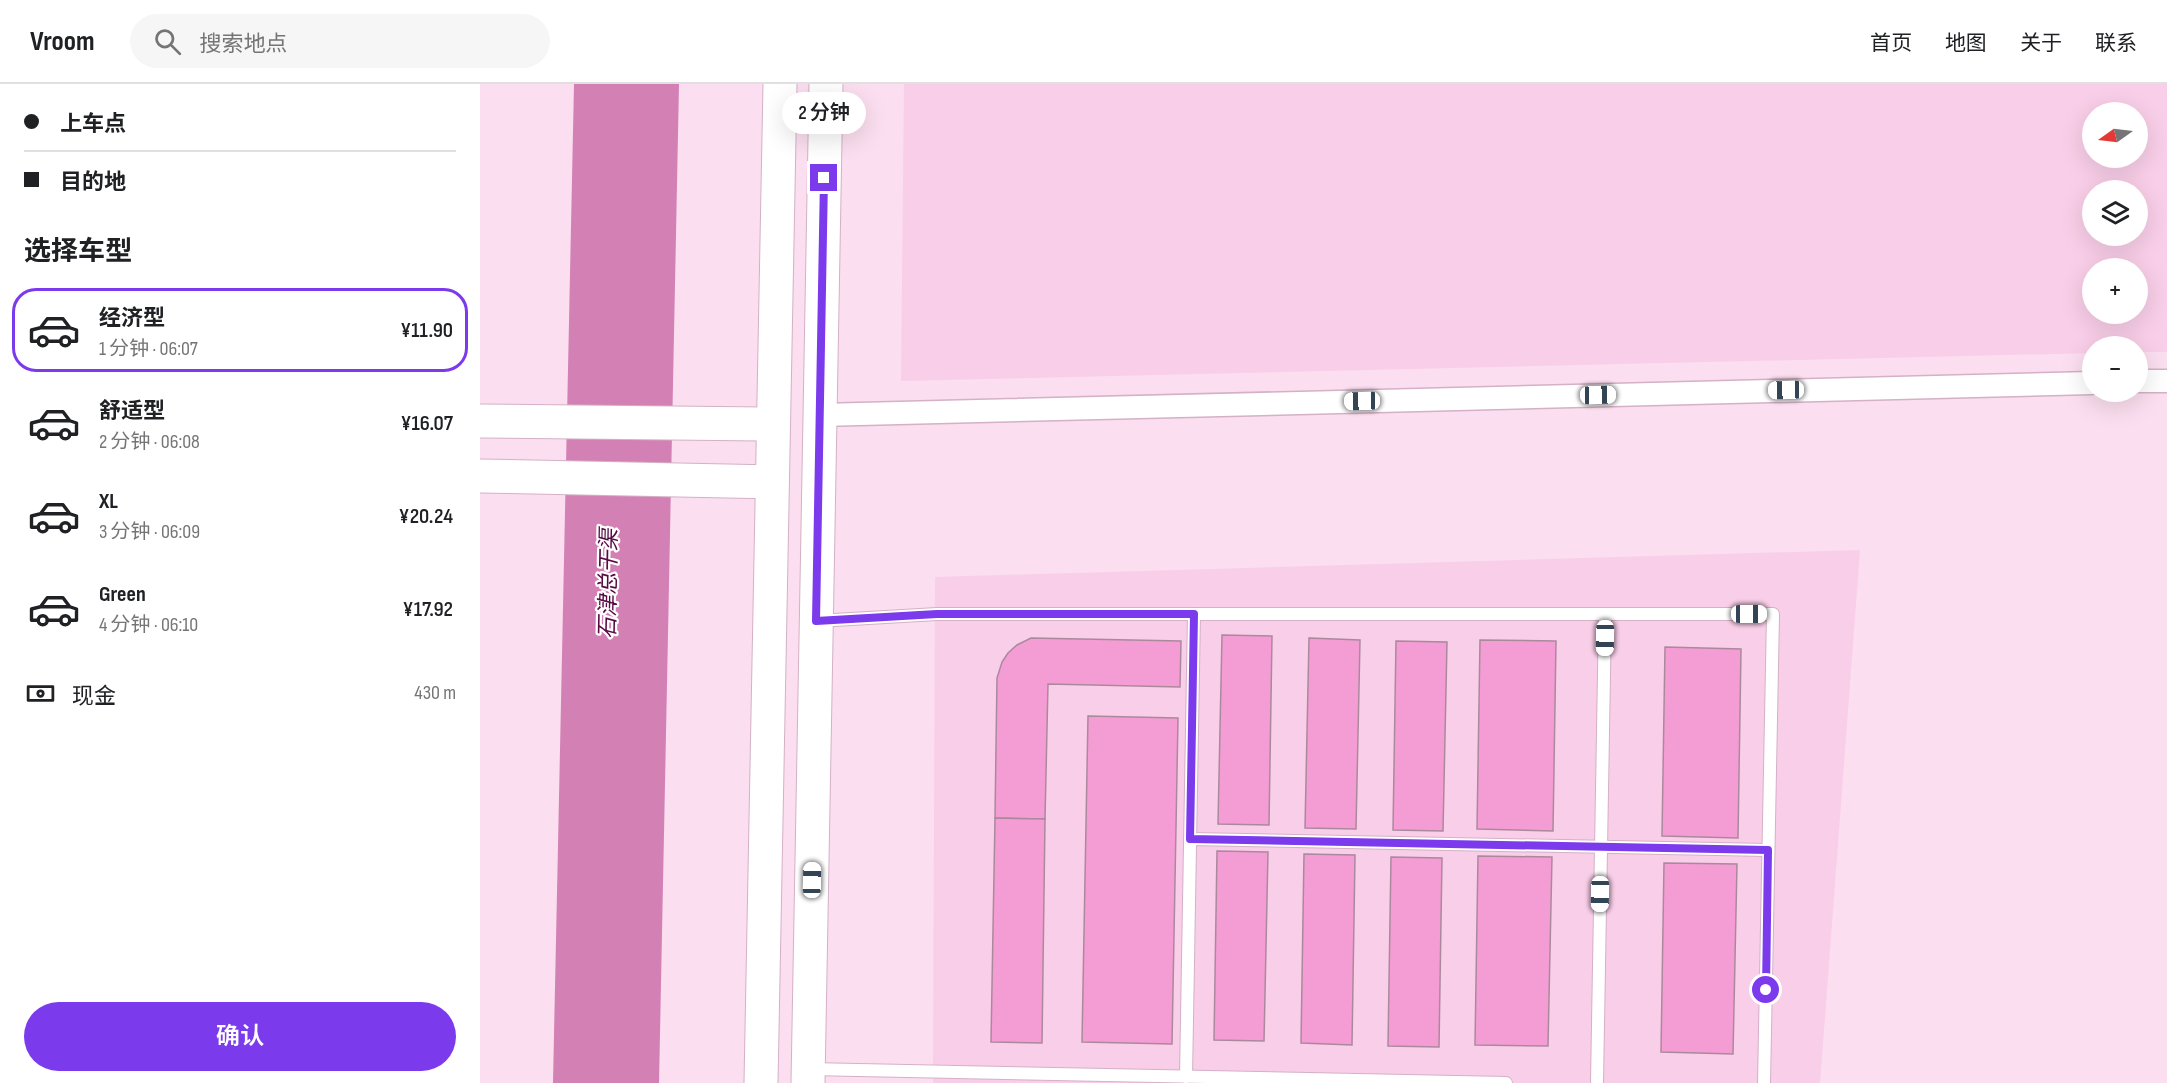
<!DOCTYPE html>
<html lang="zh">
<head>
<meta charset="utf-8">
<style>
  body { margin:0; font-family:"Sofia Sans Condensed","Noto Sans SC",sans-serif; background:#f6f6f6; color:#202124; height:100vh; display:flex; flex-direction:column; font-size:22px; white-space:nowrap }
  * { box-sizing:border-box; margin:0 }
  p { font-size:20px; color:#757577 }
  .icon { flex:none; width:33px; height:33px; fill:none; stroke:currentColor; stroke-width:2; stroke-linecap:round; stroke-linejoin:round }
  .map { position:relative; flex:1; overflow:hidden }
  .side { display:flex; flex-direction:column; background:#fff; width:480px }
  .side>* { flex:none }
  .banner { display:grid; align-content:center; height:132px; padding:0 24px; background:#fff }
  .needle { width:39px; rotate:256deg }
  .controls { position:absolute; left:1602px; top:18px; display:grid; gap:12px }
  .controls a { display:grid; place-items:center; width:66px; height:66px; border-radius:50%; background:#fff; box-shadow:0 6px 24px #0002; font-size:30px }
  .end { position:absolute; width:27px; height:27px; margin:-14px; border:8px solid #7c3aed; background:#fff; box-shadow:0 0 0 3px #fff }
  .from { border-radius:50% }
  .bubble { position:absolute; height:42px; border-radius:21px; background:#fff; box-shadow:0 6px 24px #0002; font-size:20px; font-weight:600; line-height:42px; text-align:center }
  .car { position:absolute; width:18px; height:36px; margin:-18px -9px; border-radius:8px; box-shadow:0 0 4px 2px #0007; background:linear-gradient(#fff 24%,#345 0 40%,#fff 0 76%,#345 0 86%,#fff 0) }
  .banner b { display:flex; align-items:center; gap:21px; height:57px; font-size:22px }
  .banner b+b { border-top:2px solid #e0e0e0 }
  .banner i { width:15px; height:15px; background:#202124 }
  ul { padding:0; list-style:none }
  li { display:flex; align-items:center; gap:18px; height:84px; margin:0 12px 9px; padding:0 12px; border:3px solid transparent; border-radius:24px }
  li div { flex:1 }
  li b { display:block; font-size:22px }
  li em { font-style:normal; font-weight:600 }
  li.selected { border-color:#7c3aed }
  li>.icon { width:54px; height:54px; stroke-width:1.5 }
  h2 { padding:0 24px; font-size:27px; line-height:72px }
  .pay { display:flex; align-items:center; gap:15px; height:66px; padding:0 24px; font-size:22px }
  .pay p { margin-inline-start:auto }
  .action { display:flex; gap:12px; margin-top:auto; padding:12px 24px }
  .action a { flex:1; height:69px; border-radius:36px; background:#7c3aed; color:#fff; font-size:24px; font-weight:600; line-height:69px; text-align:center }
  header { display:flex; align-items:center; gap:36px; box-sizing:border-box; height:84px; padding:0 30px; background:#fff; border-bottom:2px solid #e0e0e0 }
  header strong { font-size:28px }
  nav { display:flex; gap:33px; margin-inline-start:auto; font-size:21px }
  .search { width:420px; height:54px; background:#f6f6f6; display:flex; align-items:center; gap:15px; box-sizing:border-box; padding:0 21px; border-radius:33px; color:#757577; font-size:22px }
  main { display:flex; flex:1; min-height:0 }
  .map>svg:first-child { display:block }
</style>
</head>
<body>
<header>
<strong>Vroom</strong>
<div class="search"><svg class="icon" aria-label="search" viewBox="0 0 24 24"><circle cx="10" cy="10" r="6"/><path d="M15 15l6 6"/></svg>搜索地点</div>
<nav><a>首页</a><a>地图</a><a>关于</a><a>联系</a></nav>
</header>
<main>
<section class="side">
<div class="banner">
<b><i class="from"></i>上车点</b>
<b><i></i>目的地</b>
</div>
<h2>选择车型</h2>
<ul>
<li class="selected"><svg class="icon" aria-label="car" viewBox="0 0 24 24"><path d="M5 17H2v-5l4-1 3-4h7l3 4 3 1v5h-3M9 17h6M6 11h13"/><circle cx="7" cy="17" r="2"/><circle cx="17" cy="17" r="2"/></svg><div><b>经济型</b><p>1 分钟 · 06:07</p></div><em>¥11.90</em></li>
<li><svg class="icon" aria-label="car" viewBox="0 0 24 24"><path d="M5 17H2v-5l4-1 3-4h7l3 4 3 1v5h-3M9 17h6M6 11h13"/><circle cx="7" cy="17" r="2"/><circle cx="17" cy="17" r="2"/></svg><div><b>舒适型</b><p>2 分钟 · 06:08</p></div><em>¥16.07</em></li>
<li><svg class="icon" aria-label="car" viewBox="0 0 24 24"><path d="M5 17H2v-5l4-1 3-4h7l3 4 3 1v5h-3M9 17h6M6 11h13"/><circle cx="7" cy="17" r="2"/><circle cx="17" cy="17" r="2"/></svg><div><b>XL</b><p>3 分钟 · 06:09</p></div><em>¥20.24</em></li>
<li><svg class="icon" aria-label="car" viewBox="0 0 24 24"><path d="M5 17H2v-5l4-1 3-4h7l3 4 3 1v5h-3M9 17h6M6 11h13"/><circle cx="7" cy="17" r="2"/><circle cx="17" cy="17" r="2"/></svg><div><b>Green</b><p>4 分钟 · 06:10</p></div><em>¥17.92</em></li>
</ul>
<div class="pay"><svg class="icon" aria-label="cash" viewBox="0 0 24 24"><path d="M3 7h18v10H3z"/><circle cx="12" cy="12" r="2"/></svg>现金<p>430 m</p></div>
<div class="action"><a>确认</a></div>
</section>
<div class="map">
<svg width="1687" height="999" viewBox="0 0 1687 999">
  <rect width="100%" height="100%" fill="#fbdeef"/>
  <g fill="#f9cee8" fill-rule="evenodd">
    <path d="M424,0h1263v268h-29v-6h-46v7l-1191,28zM1612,28h46v46h-46zM1612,106h46v46h-46zM1612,184h46v46h-46z"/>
    <path d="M1380,466l-40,533h-887l2,-506z"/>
  </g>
  <path fill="#d380b5" d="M94,0h105l-20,999h-106z"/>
  <g fill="#f49dd4" stroke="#ab899d" stroke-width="1.5">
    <path d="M742,551l50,1 -3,189 -51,-1z"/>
    <path d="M551,554l150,3 -1,46 -132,-3 -3,135 -50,-1 2,-140 5,-16 6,-9 9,-8z"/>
    <path d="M829,554l51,2 -4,189 -51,-1z"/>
    <path d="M1000,556l76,1 -3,190 -76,-2z"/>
    <path d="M916,557l51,1 -4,189 -50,-1z"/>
    <path d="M1185,563l76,2 -3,189 -76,-2z"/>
    <path d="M608,632l90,2 -6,326 -90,-2z"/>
    <path d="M515,734l50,1 -3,224 -51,-1z"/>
    <path d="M737,767l51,1 -4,189 -50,-1z"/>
    <path d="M824,770l51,1 -3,190 -51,-2z"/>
    <path d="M998,772l74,1 -4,189 -73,-1z"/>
    <path d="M911,773l51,1 -3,189 -51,-1z"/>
    <path d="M1184,779l73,1 -4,190 -72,-2z"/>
  </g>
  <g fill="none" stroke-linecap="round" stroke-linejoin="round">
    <defs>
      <g id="lane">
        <path d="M337,537l120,-7h836l-9,469"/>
        <path d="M710,755l578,11"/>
        <path d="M329,985l697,14"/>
        <path d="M706,993l8,-463"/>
        <path d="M1117,999l8,-468"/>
      </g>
      <g id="street">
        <path d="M1658,297h29"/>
        <path d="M340,331l1272,-32"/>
      </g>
      <g id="secondary">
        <path d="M0,337l293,3"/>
        <path d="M0,392l292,6"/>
      </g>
      <g id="primary">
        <path d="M281,999l19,-999"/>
        <path d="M328,999l18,-999"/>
      </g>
    </defs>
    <use href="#lane" stroke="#d4b1c6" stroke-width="14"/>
    <use href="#street" stroke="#d4b1c6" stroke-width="25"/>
    <use href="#secondary" stroke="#d4b1c6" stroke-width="35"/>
    <use href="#primary" stroke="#d4b1c6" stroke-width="35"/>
    <use href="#lane" stroke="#fff" stroke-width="12"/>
    <use href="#street" stroke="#fff" stroke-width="22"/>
    <use href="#secondary" stroke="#fff" stroke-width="33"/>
    <use href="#primary" stroke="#fff" stroke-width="33"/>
  </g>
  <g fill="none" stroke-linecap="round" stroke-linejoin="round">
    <path stroke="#7c3aed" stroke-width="8" d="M344,94l-8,443 121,-7h257l-4,225 578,11 -2,140"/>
  </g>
  <g text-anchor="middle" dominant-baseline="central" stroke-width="4.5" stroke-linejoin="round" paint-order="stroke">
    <g font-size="22" font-style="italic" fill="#560942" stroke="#fff">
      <text transform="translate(129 500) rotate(-89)">石津总干渠</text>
    </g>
  </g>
</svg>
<div class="controls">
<a><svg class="needle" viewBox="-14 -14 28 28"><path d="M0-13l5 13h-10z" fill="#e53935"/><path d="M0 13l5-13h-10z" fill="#757577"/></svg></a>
<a><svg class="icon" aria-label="layers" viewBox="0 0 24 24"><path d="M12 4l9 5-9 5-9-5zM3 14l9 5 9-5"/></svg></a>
<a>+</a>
<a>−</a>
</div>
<i class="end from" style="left:1286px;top:906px"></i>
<i class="end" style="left:344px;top:94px"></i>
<div class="bubble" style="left:302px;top:8px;width:84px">2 分钟</div>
<i class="car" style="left:1306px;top:306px;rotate:269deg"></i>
<i class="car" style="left:1118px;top:311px;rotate:89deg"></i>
<i class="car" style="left:882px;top:317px;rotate:269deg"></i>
<i class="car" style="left:1269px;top:530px;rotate:90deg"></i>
<i class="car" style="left:1125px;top:554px;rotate:181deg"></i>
<i class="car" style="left:332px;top:796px;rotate:1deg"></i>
<i class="car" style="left:1120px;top:810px;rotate:181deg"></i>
</div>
</main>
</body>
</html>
